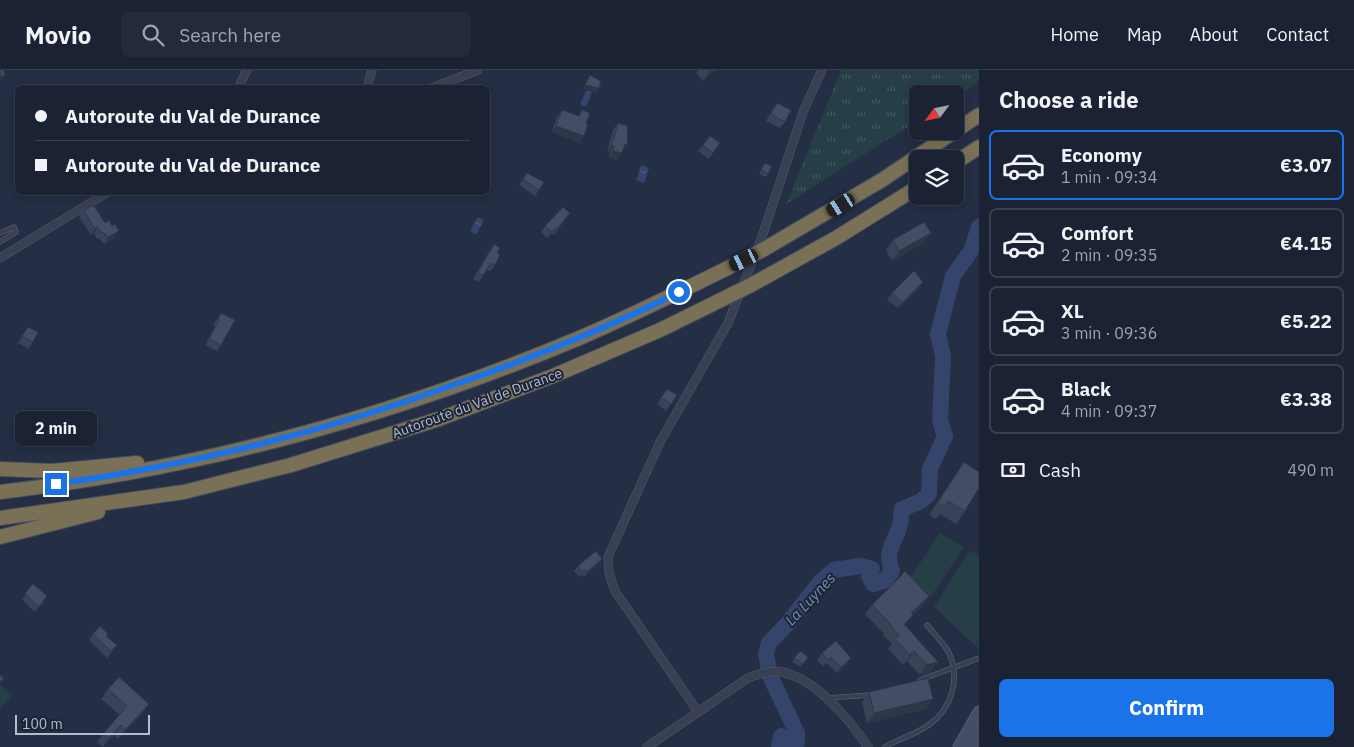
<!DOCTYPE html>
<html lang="en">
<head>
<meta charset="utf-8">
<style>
  body { margin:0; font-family:"IBM Plex Sans",sans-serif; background:#242a3b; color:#f1f3f6; height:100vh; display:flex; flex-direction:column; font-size:19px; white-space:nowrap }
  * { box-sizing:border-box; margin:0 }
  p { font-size:16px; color:#a0a4ac }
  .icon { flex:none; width:28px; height:28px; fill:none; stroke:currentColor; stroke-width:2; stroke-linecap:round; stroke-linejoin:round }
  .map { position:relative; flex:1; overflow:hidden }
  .sheet { display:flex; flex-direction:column; background:#1b2233; width:375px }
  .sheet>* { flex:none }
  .hud { position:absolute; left:15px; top:15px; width:475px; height:110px; border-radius:8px; box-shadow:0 2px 8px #0003,0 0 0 1px #393f4e; display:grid; align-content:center; height:110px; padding:0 20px; background:#1b2233 }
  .needle { width:32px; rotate:237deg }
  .tools { position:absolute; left:909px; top:15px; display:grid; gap:10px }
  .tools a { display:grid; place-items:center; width:55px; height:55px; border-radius:8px; background:#1b2233; box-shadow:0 2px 8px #0003,0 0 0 1px #393f4e; font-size:25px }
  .scale { position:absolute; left:15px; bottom:12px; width:135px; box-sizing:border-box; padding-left:5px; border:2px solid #b6bccd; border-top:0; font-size:14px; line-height:18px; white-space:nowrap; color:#b6bccd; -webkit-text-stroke:4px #1d2539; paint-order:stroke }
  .end { position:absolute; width:22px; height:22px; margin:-11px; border:6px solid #1a73e8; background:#fff; box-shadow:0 0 0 2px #fff }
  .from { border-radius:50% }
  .bubble { position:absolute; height:35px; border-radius:8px; background:#1b2233; box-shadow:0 2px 8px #0003,0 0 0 1px #393f4e; font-size:16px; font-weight:700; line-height:35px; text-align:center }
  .car { position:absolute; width:15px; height:30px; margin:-15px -8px; border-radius:6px; box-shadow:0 0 4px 1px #0007; background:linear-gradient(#222 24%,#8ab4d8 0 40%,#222 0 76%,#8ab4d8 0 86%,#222 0) }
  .hud b { display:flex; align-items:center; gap:18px; height:48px; font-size:19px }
  .hud b+b { border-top:1px solid #393f4e }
  .hud i { width:12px; height:12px; background:#f1f3f6 }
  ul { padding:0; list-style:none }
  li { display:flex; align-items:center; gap:15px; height:70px; margin:0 10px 8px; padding:0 10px; border:2px solid #393f4e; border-radius:8px }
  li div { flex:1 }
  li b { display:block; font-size:19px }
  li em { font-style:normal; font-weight:700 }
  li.selected { border-color:#1a73e8 }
  li>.icon { width:45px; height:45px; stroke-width:1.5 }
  h2 { padding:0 20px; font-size:22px; line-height:60px }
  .pay { display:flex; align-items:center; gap:12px; height:55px; padding:0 20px; font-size:19px }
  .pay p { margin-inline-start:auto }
  .button { display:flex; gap:10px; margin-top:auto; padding:10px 20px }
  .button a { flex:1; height:58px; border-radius:8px; background:#1a73e8; color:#fff; font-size:20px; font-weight:700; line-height:58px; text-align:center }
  header { display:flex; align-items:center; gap:30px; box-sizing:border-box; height:70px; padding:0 25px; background:#1b2233; border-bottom:1px solid #393f4e }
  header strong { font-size:24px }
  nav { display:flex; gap:28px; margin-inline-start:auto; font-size:18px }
  .search { width:350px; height:45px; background:#242a3b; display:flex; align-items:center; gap:12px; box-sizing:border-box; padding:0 18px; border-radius:8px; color:#a0a4ac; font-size:19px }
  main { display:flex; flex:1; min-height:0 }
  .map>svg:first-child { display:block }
</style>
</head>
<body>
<header>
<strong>Movio</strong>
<div class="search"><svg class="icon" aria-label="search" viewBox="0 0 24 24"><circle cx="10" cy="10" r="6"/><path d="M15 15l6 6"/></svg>Search here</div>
<nav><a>Home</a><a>Map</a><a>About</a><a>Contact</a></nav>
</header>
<main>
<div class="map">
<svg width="979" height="677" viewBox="0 0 979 677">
  <defs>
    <pattern id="grass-tufts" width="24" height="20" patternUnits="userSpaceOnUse" patternTransform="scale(1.25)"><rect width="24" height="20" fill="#263e45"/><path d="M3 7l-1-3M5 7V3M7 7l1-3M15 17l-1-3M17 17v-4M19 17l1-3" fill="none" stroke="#43585f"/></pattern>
    <pattern id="water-ripples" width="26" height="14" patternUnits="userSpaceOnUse" patternTransform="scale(1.25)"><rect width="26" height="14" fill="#34446b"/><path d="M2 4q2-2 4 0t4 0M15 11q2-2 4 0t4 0" fill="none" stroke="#4f5d7f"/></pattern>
  </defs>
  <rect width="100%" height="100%" fill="#242e44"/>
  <path fill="url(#grass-tufts)" d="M841,0h138v10l-7,6 -17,12v-4h-37l-1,27 -131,83z"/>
  <g fill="#263e45">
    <path d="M940,463l24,14 -34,51 -21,-18z"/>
    <path d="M970,480l9,6v93l-45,-42z"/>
    <path d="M0,614l13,11 -13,14z"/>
  </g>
  <g fill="url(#water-ripples)">
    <path d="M586,20l6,2 -6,15 -6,-2z"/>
    <path d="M641,95l8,3 -5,15 -8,-3z"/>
    <path d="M478,147l6,3 -8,15 -6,-4z"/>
  </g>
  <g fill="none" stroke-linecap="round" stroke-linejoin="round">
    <path stroke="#34446b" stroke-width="16" d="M779,677l2,-11 11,6h5v-9l-27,-57 -4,-22 3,-11 20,-21 32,-41 13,-11 26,-4 12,3 -3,7 4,8 13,-4 6,-9c-8,-20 3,-29 8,-46 1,-5 1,-11 2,-16l19,-8 8,-7 1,-25 15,-33 -5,-16 3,-64 -5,-22 15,-58 18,-25 8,-24"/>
    <defs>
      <g id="lane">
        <path d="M0,163l14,-6 2,5 -16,10"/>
        <path d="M920,610l59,-22"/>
        <path d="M828,628l42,-3"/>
        <path d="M885,677c14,-9 31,-12 45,-23 21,-15 30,-44 20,-69 -4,-10 -16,-21 -23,-30"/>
      </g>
      <g id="street">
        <path d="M238,18l9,-18"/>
        <path d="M367,18l5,-18"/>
        <path d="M432,18l46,-18"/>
        <path d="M0,188l108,-66"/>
        <path d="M698,642l-83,-121 -6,-18 -1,-16 52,-115 68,-119 35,-89 40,-122 19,-42"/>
        <path d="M647,677l101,-69c10,-4 22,-8 34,-6 34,7 67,47 86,75"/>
      </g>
      <g id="secondary">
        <path d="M959,677l20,-35"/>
        <path d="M970,677l9,-14"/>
      </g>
      <g id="highway">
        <path d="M955,93l24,-16"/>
        <path d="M766,178l116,-68 97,-65"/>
        <path d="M751,215l85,-47 82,-51"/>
        <path d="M0,399l52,2 85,-8"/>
        <path d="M0,422c198,-23 393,-76 577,-153 57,-24 112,-52 167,-79"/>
        <path d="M0,448l184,-26 107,-27 148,-46 114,-43 107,-46 71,-35"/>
        <path d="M0,467l98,-25"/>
      </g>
    </defs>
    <use href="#lane" stroke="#545b6e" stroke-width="5.5"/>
    <use href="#street" stroke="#545b6e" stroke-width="9"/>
    <use href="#secondary" stroke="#545b6e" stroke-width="13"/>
    <use href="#highway" stroke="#434b5e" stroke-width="16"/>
    <use href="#lane" stroke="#394053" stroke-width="4"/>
    <use href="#street" stroke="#394053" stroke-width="8"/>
    <use href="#secondary" stroke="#464e67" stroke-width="11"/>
    <use href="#highway" stroke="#7a7055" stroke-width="14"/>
    <defs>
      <g id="highway-bridge">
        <path d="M744,190l22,-12"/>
        <path d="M731,225l20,-10"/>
      </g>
    </defs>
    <use href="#highway-bridge" stroke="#434b5e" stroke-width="16" stroke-linecap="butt"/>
    <use href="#highway-bridge" stroke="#7a7055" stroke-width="14"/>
  </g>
  <g fill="#3a4258">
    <path d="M698,0h18l-13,11 -7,-8 2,-2z"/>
    <path d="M777,33l8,19 -5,6 -14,-7 6,-11z"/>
    <path d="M562,40l16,6 4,-6 4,13 -7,20 -27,-11 5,-15z"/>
    <path d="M618,53l5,27 -6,10 -9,-3 2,-5h-3l6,-22z"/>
    <path d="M710,66l10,7 -11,16 -11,-8z"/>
    <path d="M765,93l3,11 -2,3 -7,-3z"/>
    <path d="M527,103l17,9 -9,14 -16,-11z"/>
    <path d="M84,141l21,12 10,14 -11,7 -5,-6 -2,1 -3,-6 -3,2 -12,-18z"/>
    <path d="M570,143l-16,22 -2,-1 -5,4 -6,-6 4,-6z"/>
    <path d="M931,163l-7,10 -32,18 -6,-11 7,-10z"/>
    <path d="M494,174l3,9 -2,12 -4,6 -4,-1 -8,12 -6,-3 16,-28z"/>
    <path d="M919,219l-21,19 -11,-8 5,-7z"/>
    <path d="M221,243v32l-4,6 -12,-6 10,-19 -2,-1z"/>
    <path d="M28,257l5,15 -5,7 -10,-6z"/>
    <path d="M667,319l10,6 -11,16 -9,-7z"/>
    <path d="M964,392l1,49 -9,13 -16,-10 -4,5 -7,-4z"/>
    <path d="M599,494l-15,13 -2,-2 -3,2 -5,-6 4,-5z"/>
    <path d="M33,514l11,18 -10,10 -12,-13z"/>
    <path d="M872,535l51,1 -11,10 -7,9 26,47 -11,3 -13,-14 -4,4 -15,-16 4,-5 -9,-9 1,-1 -19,-20z"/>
    <path d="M93,564l13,2 11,9 -10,13 -18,-18z"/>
    <path d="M800,581l8,6 -8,10 -8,-5z"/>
    <path d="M822,583l29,5 -5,6 -9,9 -10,-10 -4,3 -6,-6z"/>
    <path d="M108,619l41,15 -7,10 -24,25 -4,-4 -11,12 -6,-5 7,-9 16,-18 -19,-16z"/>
    <path d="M869,622l64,7 -7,10 -59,14 -5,-21z"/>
  </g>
  <g fill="#2f3647">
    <path d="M711,0h5l-13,11 7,-10z"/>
    <path d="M0,6h5l-5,6z"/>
    <path d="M585,15l14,3 -2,4 -15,-3z"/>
    <path d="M556,56l28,10 -5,7 -27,-11z"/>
    <path d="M612,75l2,1 -4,6h-3z"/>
    <path d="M613,81l9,2 -5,7 -9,-3z"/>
    <path d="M98,157l-4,6 -3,2 4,-6z"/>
    <path d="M557,157l-5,7 -5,4 5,-6z"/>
    <path d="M119,161l-4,6 -11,7 4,-7z"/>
    <path d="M931,163l-7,10 -32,18 7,-10z"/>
    <path d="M923,212l-4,7 -21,19 5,-6z"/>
    <path d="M602,489l-3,5 -15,13 3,-5z"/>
    <path d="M929,526l-6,10 -11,10 -6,9 -9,9 14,-21z"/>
    <path d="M914,581l-7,10 -4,4 7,-10z"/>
    <path d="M851,588l-5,6 -9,9 4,-6z"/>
    <path d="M938,592l-7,10 -11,3 7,-10z"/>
    <path d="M933,629l-7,10 -59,14 7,-10z"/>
    <path d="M149,634l-7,10 -24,25 7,-9z"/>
    <path d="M121,655l-7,10 -11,12 6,-9z"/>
  </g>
  <g fill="#434d66" stroke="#2f3647">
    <path d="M0,0h4l1,6h-5z"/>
    <path d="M590,5l11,6 -2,7 -14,-3z"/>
    <path d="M777,33l14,7 -6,12 -14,-8z"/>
    <path d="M562,40l17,6 3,-6 8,3 -4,10 2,1 -4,12 -28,-10z"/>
    <path d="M618,53l10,3 -1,7h1l-1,12 -2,-1 -3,9 -9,-2 1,-5 -2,-1z"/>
    <path d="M710,66l10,7 -7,10 -10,-8z"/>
    <path d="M765,93l7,3 -4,8 -7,-4z"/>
    <path d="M527,103l17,9 -5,8 -16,-11z"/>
    <path d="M91,136h3l11,17 4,-3 3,6 3,-2 4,7 -11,6 -5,-5 -2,1 -3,-6 -3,2 -11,-18z"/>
    <path d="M563,137l7,6 -12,15 -1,-1 -5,5 -7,-6z"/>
    <path d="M924,152l7,11 -32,18 -6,-11z"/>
    <path d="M494,174l6,4 -3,5 3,2 -5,10 -4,-2 -8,12 -5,-3z"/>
    <path d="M914,201l9,11 -20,20 -11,-9z"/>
    <path d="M221,243l14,7 -14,25 -12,-6 10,-19 -1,-1z"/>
    <path d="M28,257l10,5 -5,10 -11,-6z"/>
    <path d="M667,319l10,6 -6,9 -10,-6z"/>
    <path d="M964,392l15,10v16l-14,23 -17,-10 -3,6 -7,-5z"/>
    <path d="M596,481l6,8 -15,13 -2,-2 -3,2 -4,-6z"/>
    <path d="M905,501l24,25 -18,17 2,2 -9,9 34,38 -11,3 -13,-14 -4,4 -15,-16 4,-4 -9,-10 1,-1 -19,-19 24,-24z"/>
    <path d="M33,514l14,12 -9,11 -13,-14z"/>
    <path d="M100,556l8,8 -2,2 11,9 -6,6 -18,-17z"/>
    <path d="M836,571l15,17 -10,9 -10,-10 -3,3 -6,-7z"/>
    <path d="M800,581l8,6 -5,7 -9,-6z"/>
    <path d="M0,604l4,5 -4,3z"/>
    <path d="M119,607l30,27 -24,26 -4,-5 -12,13 -5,-5 23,-27 -19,-17z"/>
    <path d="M928,608l5,21 -59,14 -5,-21z"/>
  </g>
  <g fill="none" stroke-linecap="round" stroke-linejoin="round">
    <path stroke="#1a73e8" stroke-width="6" d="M56,414c138,-19 273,-54 403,-101 75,-26 149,-55 220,-91"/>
  </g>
  <g text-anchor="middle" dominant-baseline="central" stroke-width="4" stroke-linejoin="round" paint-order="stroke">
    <g font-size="14" fill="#b6bccd" stroke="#1d2539">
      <text transform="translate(477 333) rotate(-20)">Autoroute du Val de Durance</text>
    </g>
    <g font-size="15" font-style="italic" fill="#7b8db7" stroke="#1d2539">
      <text transform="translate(810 529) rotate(-47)">La Luynes</text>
    </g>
  </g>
</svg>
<div class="tools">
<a><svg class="needle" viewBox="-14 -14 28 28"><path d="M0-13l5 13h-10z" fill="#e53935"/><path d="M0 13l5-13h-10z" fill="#a0a4ac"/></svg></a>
<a><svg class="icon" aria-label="layers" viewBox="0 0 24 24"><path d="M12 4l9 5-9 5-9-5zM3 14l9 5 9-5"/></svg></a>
</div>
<div class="scale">100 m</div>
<i class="end from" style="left:679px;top:222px"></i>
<i class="end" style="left:56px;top:414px"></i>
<div class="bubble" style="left:15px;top:341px;width:82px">2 min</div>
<i class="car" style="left:841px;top:135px;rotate:239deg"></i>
<i class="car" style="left:744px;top:190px;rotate:244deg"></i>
<div class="hud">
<b><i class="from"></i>Autoroute du Val de Durance</b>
<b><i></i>Autoroute du Val de Durance</b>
</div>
</div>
<section class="sheet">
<h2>Choose a ride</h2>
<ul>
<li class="selected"><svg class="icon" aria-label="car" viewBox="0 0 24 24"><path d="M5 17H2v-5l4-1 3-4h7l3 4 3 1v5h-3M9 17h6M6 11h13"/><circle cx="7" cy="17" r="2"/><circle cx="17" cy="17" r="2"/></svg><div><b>Economy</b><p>1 min · 09:34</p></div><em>€3.07</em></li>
<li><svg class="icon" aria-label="car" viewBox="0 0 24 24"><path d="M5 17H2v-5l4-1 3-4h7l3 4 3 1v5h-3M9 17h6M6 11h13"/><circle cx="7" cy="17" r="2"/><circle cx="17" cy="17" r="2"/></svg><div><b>Comfort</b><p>2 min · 09:35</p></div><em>€4.15</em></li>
<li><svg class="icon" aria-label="car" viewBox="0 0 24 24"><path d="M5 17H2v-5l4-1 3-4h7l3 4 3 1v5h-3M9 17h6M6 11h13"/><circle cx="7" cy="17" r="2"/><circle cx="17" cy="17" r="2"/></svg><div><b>XL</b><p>3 min · 09:36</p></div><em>€5.22</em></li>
<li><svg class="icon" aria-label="car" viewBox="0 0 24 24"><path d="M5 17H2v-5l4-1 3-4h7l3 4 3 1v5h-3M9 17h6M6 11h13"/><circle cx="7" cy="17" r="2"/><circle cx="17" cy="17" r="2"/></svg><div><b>Black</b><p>4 min · 09:37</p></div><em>€3.38</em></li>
</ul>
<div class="pay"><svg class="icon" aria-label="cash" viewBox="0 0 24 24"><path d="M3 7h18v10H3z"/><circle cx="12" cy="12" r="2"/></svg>Cash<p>490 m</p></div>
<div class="button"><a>Confirm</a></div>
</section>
</main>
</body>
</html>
